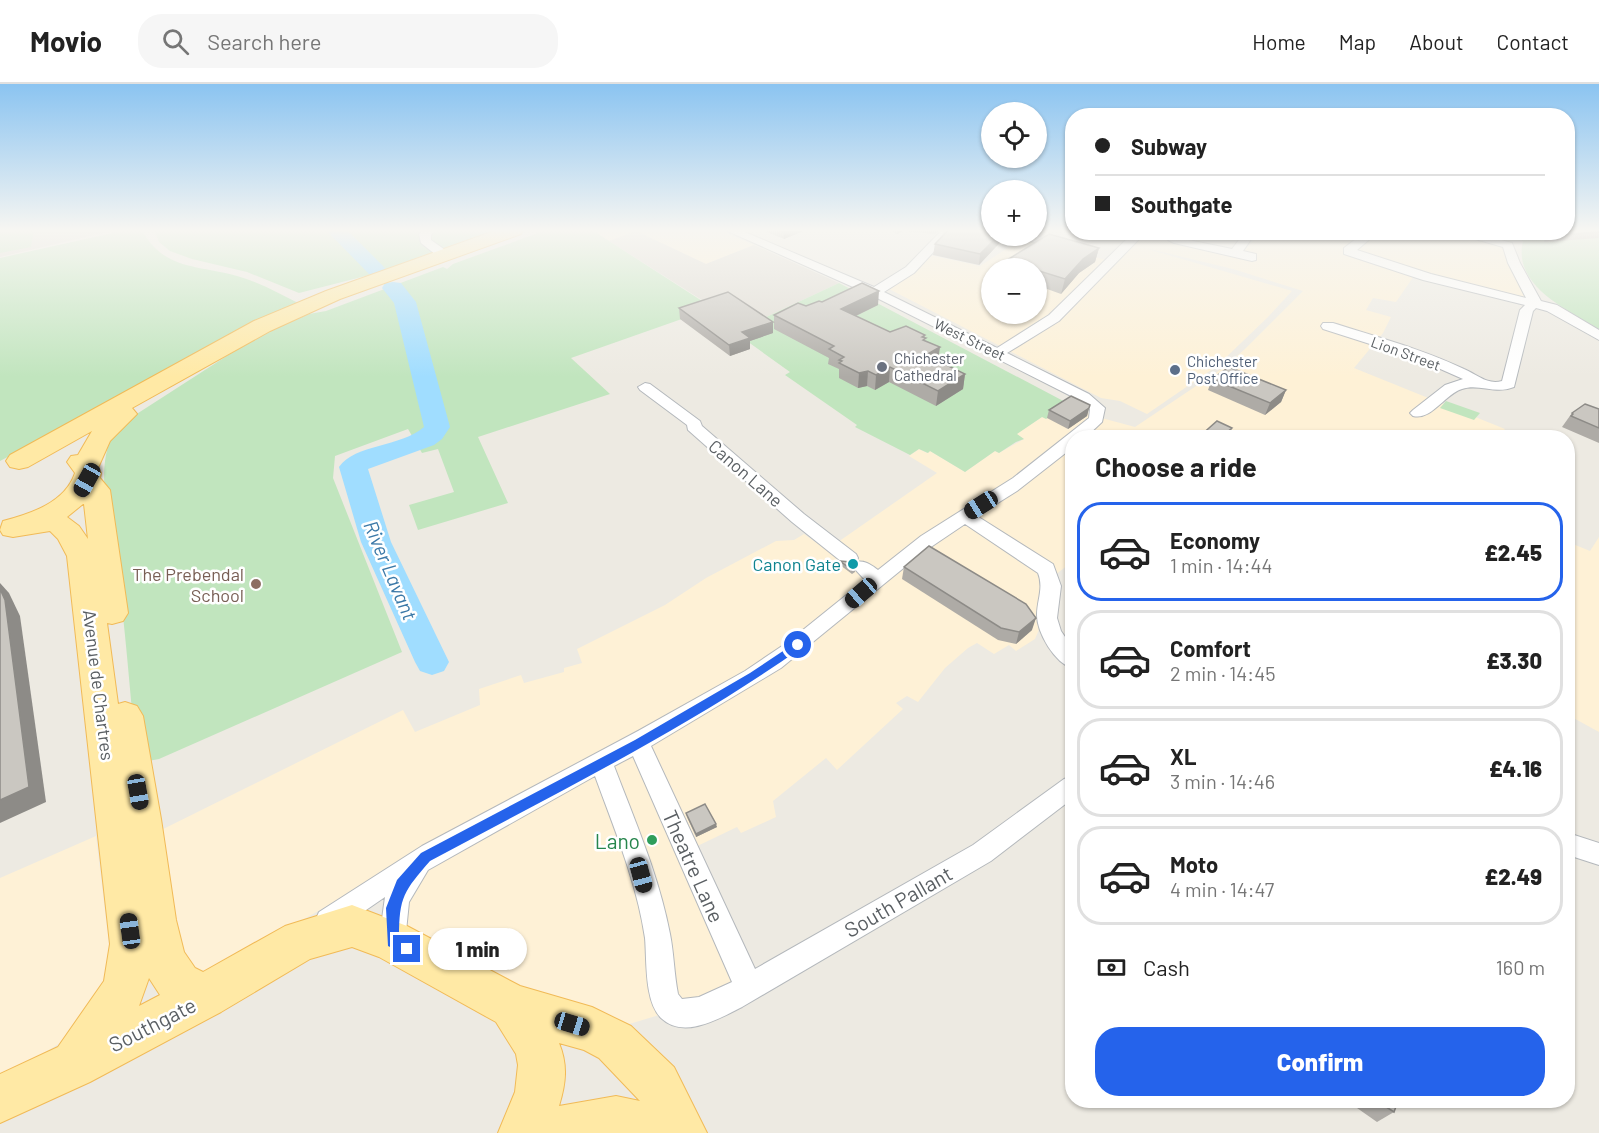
<!DOCTYPE html>
<html lang="en">
<head>
<meta charset="utf-8">
<style>
  body { margin:0; font-family:Barlow,sans-serif; background:#f6f6f6; color:#222; height:100vh; display:flex; flex-direction:column; font-size:22px; white-space:nowrap }
  * { box-sizing:border-box; margin:0 }
  p { font-size:20px; color:#767676 }
  .icon { flex:none; width:33px; height:33px; fill:none; stroke:currentColor; stroke-width:2; stroke-linecap:round; stroke-linejoin:round }
  .map { position:relative; flex:1; overflow:hidden }
  .details { position:absolute; left:1065px; top:346px; width:510px; height:678px; display:flex; flex-direction:column; background:#fff; border-radius:24px; box-shadow:0 2px 4px #0004 }
  .details>* { flex:none }
  .guide { position:absolute; left:1065px; top:24px; width:510px; height:132px; border-radius:24px; box-shadow:0 2px 4px #0004; display:grid; align-content:center; height:132px; padding:0 30px; background:#fff }
  .tools { position:absolute; left:981px; top:18px; display:grid; gap:12px }
  .tools a { display:grid; place-items:center; width:66px; height:66px; border-radius:50%; background:#fff; box-shadow:0 2px 4px #0004; font-size:30px }
  .end { position:absolute; width:27px; height:27px; margin:-14px; border:8px solid #2563eb; background:#fff; box-shadow:0 0 0 3px #fff }
  .from { border-radius:50% }
  .bubble { position:absolute; height:42px; border-radius:21px; background:#fff; box-shadow:0 2px 4px #0004; font-size:20px; font-weight:800; line-height:42px; text-align:center }
  .car { position:absolute; width:18px; height:36px; margin:-18px -9px; border-radius:8px; box-shadow:0 0 4px 2px #0007; background:linear-gradient(#222 24%,#8ab4d8 0 40%,#222 0 76%,#8ab4d8 0 86%,#222 0) }
  .guide b { display:flex; align-items:center; gap:21px; height:57px; font-size:22px }
  .guide b+b { border-top:2px solid #e0e0e0 }
  .guide i { width:15px; height:15px; background:#222 }
  ul { padding:0; list-style:none }
  li { display:flex; align-items:center; gap:18px; height:99px; margin:0 12px 9px; padding:0 18px; border:3px solid #e0e0e0; border-radius:24px }
  li div { flex:1 }
  li b { display:block; font-size:22px }
  li em { font-style:normal; font-weight:800 }
  li.on { border-color:#2563eb }
  li>.icon { width:54px; height:54px; stroke-width:1.5 }
  h2 { padding:0 30px; font-size:27px; line-height:72px }
  .pay { display:flex; align-items:center; gap:15px; height:66px; padding:0 30px; font-size:22px }
  .pay p { margin-inline-start:auto }
  .button { display:flex; gap:12px; margin-top:auto; padding:12px 30px }
  .button a { flex:1; height:69px; border-radius:24px; background:#2563eb; color:#fff; font-size:24px; font-weight:800; line-height:69px; text-align:center }
  header { display:flex; align-items:center; gap:36px; box-sizing:border-box; height:84px; padding:0 30px; background:#fff; border-bottom:2px solid #e0e0e0 }
  header strong { font-size:28px }
  nav { display:flex; gap:33px; margin-inline-start:auto; font-size:21px }
  .search { width:420px; height:54px; background:#f6f6f6; display:flex; align-items:center; gap:15px; box-sizing:border-box; padding:0 21px; border-radius:24px; color:#767676; font-size:22px }
  .map>svg:first-child { display:block }
</style>
</head>
<body>
<header>
<strong>Movio</strong>
<div class="search"><svg class="icon" aria-label="search" viewBox="0 0 24 24"><circle cx="10" cy="10" r="6"/><path d="M15 15l6 6"/></svg>Search here</div>
<nav><a>Home</a><a>Map</a><a>About</a><a>Contact</a></nav>
</header>
<div class="map">
<svg width="1599" height="1049" viewBox="0 0 1599 1049">
  <rect width="100%" height="100%" fill="#edeae2"/>
  <g fill="#fef1d6" fill-rule="evenodd">
    <path d="M592,146h127l35,15 -48,19 -70,-33 -27,10z"/>
    <path d="M1142,149l98,22 20,-22h249l-1,12 27,57 -119,-29 -20,29 -23,-4 -7,12 25,7 -8,16 -29,35 151,61 -8,9h-425v124l-21,16 -5,35 -11,26 -19,12 -7,-6 -15,9 -17,-11 -9,5 -23,20 -27,34 -11,-6 -11,7 7,6 -66,61 -11,-12 -53,43 3,16 -35,16 -4,-6 -50,24 62,137 -123,37 -234,-84 1,-33 -18,-29 -156,88 -40,17 -34,-146 258,-128 12,22 65,-27 -1,-16 42,-14 3,8 40,-11v-4l18,-5 -5,-14 88,-44 41,-27 70,-37 18,-1 10,-6 14,10 20,-2 99,-69 -28,-17 10,-7 8,4 3,-2 35,21 30,-21 4,2 25,-14 -8,-5 26,-17 27,-13 29,13 37,10 88,-59 22,-19 58,-58 -70,-22 -92,-22 151,44 -24,26 -51,49 -70,48 -27,-13 -19,-3 -214,-110 38,-34 55,12 46,-30 83,25zM992,184h44v46h-44z"/>
    <path d="M1599,453v195l-31,-17v-173l22,9z"/>
    <path d="M96,752l16,133 -38,64 -39,27 -35,18v-200z"/>
  </g>
  <g fill="#dfdbd3">
    <path d="M0,146h116l-116,27z"/>
    <path d="M636,147l70,33 48,-19 85,38 -90,42 -8,-14 -24,-16 -15,5 -93,-59z"/>
  </g>
  <g fill="#c1e5be">
    <path d="M21,146h13l-3,17 -31,6v-20z"/>
    <path d="M126,146h16c21,40 56,35 95,46 22,6 43,18 63,28l-300,157v-203z"/>
    <path d="M154,146h344l-109,40 -90,23 -52,-21 -55,-13 -22,-8 -11,-9z"/>
    <path d="M546,146h46l121,78 -142,50 39,36 -132,43 30,66 -90,27 -9,-25 45,-13 -16,-43 -16,4 -14,-24 -73,27 -2,22 69,174 -243,107 -22,4c-6,-58 -10,-116 -17,-173 -5,-40 -25,-108 -11,-146 4,-12 14,-19 23,-27l104,-67 38,-21 35,-15 17,-3 117,-44 4,2 6,-5z"/>
    <path d="M1599,146v99c-31,-19 -87,-43 -76,-88l-13,-3 3,-5z"/>
    <path d="M839,199l230,121 -23,15 -4,-2 -25,17 7,5 -8,3 -17,11 -4,-2 -30,21 -35,-21 -2,2 -9,-4 -9,6 -55,-28 2,-2 -72,-50 5,-3 -46,-33 5,-14z"/>
    <path d="M1446,317l34,12 -6,7 -34,-12z"/>
  </g>
  <g fill="none" stroke-linecap="round" stroke-linejoin="round">
    <path stroke="#a0ddff" stroke-width="6" d="M426,580l6,-2"/>
    <g fill="#a0ddff" fill-rule="evenodd">
      <path d="M326,146h21l36,36 3,4 -3,4 -7,2 -7,-2z"/>
      <path d="M393,198l8,1 15,19 34,125 -8,12 -8,6 -66,24 23,73 58,120 -5,9 -12,4 -12,-4 -5,-9 -54,-120 -22,-75c16,-23 62,-20 85,-40l-30,-124 -12,-15 3,-5z"/>
    </g>
    <defs>
      <g id="street">
        <path d="M423,146h12l-4,5v5l17,12v6h-8l-19,-15 -2,-9z"/>
        <path d="M725,146h15l134,57 32,-20 36,-37h12l-40,43 -30,19 113,56 52,-33 85,-83h12l-87,89 -52,32 82,41 16,14 -3,14 -17,16h-13v10l-55,43 -40,25 76,48 8,22 -4,32 4,13 11,16v21c-17,-5 -35,-35 -35,-53 0,-15 7,-27 1,-42l-73,-49 -43,29 -141,115 -130,78 104,223 218,-124 91,-66 8,-3v23l-81,62 -249,146c-22,11 -58,33 -81,11 -17,-17 -14,-58 -16,-80 -8,-55 -31,-110 -50,-162l-167,94 -19,32 -4,39 -4,9 -9,4 -9,-4 -4,-9 6,-44 -48,33 -9,4 -9,-4 -4,-9 4,-9 103,-66 216,-115 107,-60 43,-29 77,-62 -12,-13 2,-5c10,-2 15,2 23,8l43,-34 92,-58 76,-60 1,-9 -11,-9 -208,-105zM633,672l99,226 -33,15 -17,2 -4,-5c-4,-20 -4,-40 -8,-60 -11,-58 -35,-113 -56,-168z"/>
        <path d="M1245,148h11l-13,19 13,3v6l-4,1 -78,-18 -6,-3 6,-3 58,12z"/>
        <path d="M1365,148h13l-21,18 74,24 95,24 -18,-35 -5,-16 -52,-15h21l40,11 8,20 21,38 16,4 42,25v10l-52,-29 -11,-3 -3,3 -19,76c-19,8 -35,-4 -52,2 -17,5 -31,32 -49,27l-3,-3 3,-3 32,-25 18,-6 -43,-19 -97,-31 -2,-3 2,-3h10c44,14 89,26 131,46 14,6 23,16 38,12l18,-71 5,-5 -102,-25 -79,-26v-6z"/>
        <path d="M1017,152h18l33,8 2,2 -6,4 -45,-12z"/>
        <path d="M645,299l5,1 50,37 2,5 102,88 52,40 2,4 -2,4 -7,2 -7,-2 -50,-40 -104,-92 -1,-5 -47,-35 -2,-3z"/>
        <path d="M1568,749l31,10v22l-31,-10z"/>
      </g>
      <path id="primary" d="M497,146h26l-2,4 -181,65 -70,32 -138,77 5,6 -27,27 -12,27 3,5 -1,5 10,12 18,123 -5,8 -11,3 -5,-1 11,81 7,-2 12,4 6,10 18,103 15,101 8,32 11,16 8,4 82,-46 67,-21 55,21 113,60 72,21 39,19 43,41 33,66h-209l17,-41 3,-27 -2,-11 -20,-32 -117,-65 -27,-10 -42,12 -89,53 -131,70 -90,41v-49l58,-27 46,-66 6,-37 -43,-388 -9,-17 -8,-8 -37,6 -10,-2 -3,-5 3,-9c27,-7 62,-18 72,-48l-8,-11 4,-6 7,-1 14,-24 -64,36 -9,2 -9,-2 -4,-6 4,-6 244,-134 72,-30zM83,420h1l4,35 -9,-13 -12,-9zM149,894l11,17 -21,11zM559,959l25,7 15,8 41,43 -24,-5 -57,10c7,-23 9,-41 0,-63z"/>
    </defs>
    <use href="#street" stroke="#b4b8bc" stroke-width="2"/>
    <use href="#primary" stroke="#f1ba57" stroke-width="2"/>
    <use href="#street" fill="#fff" fill-rule="evenodd"/>
    <use href="#primary" fill="#ffe9a5" fill-rule="evenodd"/>
  </g>
  <g fill="#aeaba6">
    <path d="M762,146h41v1l-19,8z"/>
    <path d="M890,146h50l-5,4 -33,-3 -5,3z"/>
    <path d="M1599,146v8l-55,4 3,-10h21z"/>
    <path d="M992,152h14l-27,29 -46,-10 2,-11z"/>
    <path d="M1099,164l-4,14 -16,11 -18,21 -25,-9v-17h-30l1,-8z"/>
    <path d="M822,218l56,3 -22,11 34,16 35,3v6l13,20 27,13 -2,15 -27,17 -47,-24 -14,8 -8,-4 -9,2 -19,-10v-9l-11,-5 1,-6 -55,-29v-14z"/>
    <path d="M679,224l94,25 -23,8v8l-20,7 -50,-37z"/>
    <path d="M1212,295l74,11 -5,12 -16,13 -57,-25z"/>
    <path d="M1089,324l-2,8 -19,13 -21,-11 2,-8z"/>
    <path d="M1599,325v34l-37,-16 10,-14z"/>
    <path d="M840,477l15,7v4l-3,2 -12,-9z"/>
    <path d="M904,483l128,63 -16,14 -18,-4 -96,-61z"/>
    <path d="M686,729l31,14 -21,10 -9,-20z"/>
    <path d="M1347,1017h51l-4,11 -17,10z"/>
  </g>
  <g fill="#8d8b87">
    <path d="M789,146h14v1l-19,8v-7z"/>
    <path d="M897,146h5v1l-5,3z"/>
    <path d="M998,152h8l-27,29 1,-11z"/>
    <path d="M1099,164l-4,14 -16,11 -18,21 4,-15 18,-20z"/>
    <path d="M879,207l-1,14 -37,18v-14z"/>
    <path d="M773,238v11l-23,8v8l-20,7 -1,-11 13,-13z"/>
    <path d="M940,263l-2,15 -12,-7z"/>
    <path d="M890,283l-1,15 -14,8 1,-15z"/>
    <path d="M868,287l-1,15 -9,2 1,-15z"/>
    <path d="M965,290l-2,15 -27,17 2,-15z"/>
    <path d="M1286,306l-5,12 -16,13 5,-12z"/>
    <path d="M1089,324l-2,8 -19,13 2,-8z"/>
    <path d="M1232,344l-3,8 -3,2h-6z"/>
    <path d="M0,499l9,10 11,23 26,186 -46,21z"/>
    <path d="M1036,534l-4,12 -16,14 3,-12z"/>
    <path d="M716,740l1,3 -21,10v-3z"/>
  </g>
  <g fill="#cac7c1" stroke="#8d8b87" stroke-width="1.5">
    <path d="M779,146h10l-5,2z"/>
    <path d="M948,146h44v6h6l-18,18 -45,-10z"/>
    <path d="M1568,146h31v2l-52,4 2,-4h19z"/>
    <path d="M1049,150l50,14 -16,11 -18,20 -29,-9v-2h-5l-24,-8z"/>
    <path d="M862,199l17,8 -38,18 49,23 16,-6 19,9 -3,2 4,1 -3,2 17,7 -14,8 39,19 -27,17 -48,-24 -14,8 -8,-4 -9,2 -20,-10 3,-2 -3,-1 5,-3 -15,-8 5,-3 -60,-31 24,-12 8,3 13,-5 3,1z"/>
    <path d="M728,208l45,30 -31,10 8,6 -21,7 -50,-37z"/>
    <path d="M1229,283l57,23 -16,13 -58,-24z"/>
    <path d="M1071,312l19,9 -1,3 -19,13 -21,-11z"/>
    <path d="M1585,320l14,5v19l-28,-12 2,-2 -1,-1z"/>
    <path d="M1217,337l15,7 -12,10h-16l-4,-2z"/>
    <path d="M929,462l97,58 10,14 -17,14 -18,-4 -97,-61z"/>
    <path d="M840,477l11,1 4,6 -3,2z"/>
    <path d="M0,505l5,11 24,187 -29,13z"/>
    <path d="M705,720l11,20 -20,10 -10,-21z"/>
    <path d="M1377,1017h21l-4,11z"/>
  </g>
  <linearGradient id="sky" x2="0" y2="1"><stop stop-color="#8bc4f1"/><stop offset="0.5" stop-color="#f7f6f2"/><stop offset="1" stop-color="#f7f6f2" stop-opacity="0"/></linearGradient>
  <rect width="1599" height="293" fill="url(#sky)"/>
  <path fill="#2563eb" d="M798,557l5,4 -2,3c-116,82 -245,145 -371,213 -26,30 -31,36 -31,76l13,7 1,5 -1,4 -5,2 -19,-9 -2,-38 11,-28 24,-27 214,-113 115,-67z"/>
  <circle fill="#6b7280" stroke="#fff" stroke-width="2" cx="882" cy="283" r="6"/>
  <circle fill="#5c6f8a" stroke="#fff" stroke-width="2" cx="1175" cy="286" r="6"/>
  <circle fill="#0f9aa8" stroke="#fff" stroke-width="2" cx="853" cy="480" r="6"/>
  <circle fill="#8d6e63" stroke="#fff" stroke-width="2" cx="256" cy="500" r="6"/>
  <circle fill="#2e9e5b" stroke="#fff" stroke-width="2" cx="652" cy="756" r="6"/>
  <g text-anchor="middle" dominant-baseline="central" stroke-width="5" stroke-linejoin="round" paint-order="stroke">
    <g font-size="15" fill="#5a5f63" stroke="#fff">
      <text transform="translate(970 255) rotate(26)">West Street</text>
      <text transform="translate(1406 269) rotate(20)">Lion Street</text>
    </g>
    <g font-size="15" fill="#5b616d" stroke="#fff" text-anchor="start">
      <text x="894" y="274">Chichester<tspan x="894" dy="17">Cathedral</tspan></text>
    </g>
    <g font-size="15" fill="#4e5e75" stroke="#fff" text-anchor="start">
      <text x="1187" y="277">Chichester<tspan x="1187" dy="17">Post Office</tspan></text>
    </g>
    <g font-size="18" fill="#5a5f63" stroke="#fff">
      <text transform="translate(746 389) rotate(41)">Canon Lane</text>
      <text transform="translate(99 601) rotate(83)">Avenue de Chartres</text>
    </g>
    <g font-size="18" fill="#0d838f" stroke="#fff" text-anchor="end">
      <text x="841" y="480">Canon Gate</text>
    </g>
    <g font-size="18" fill="#785e54" stroke="#fff" text-anchor="end">
      <text x="244" y="490">The Prebendal<tspan x="244" dy="21">School</tspan></text>
    </g>
    <g font-size="20" font-style="italic" fill="#3b79a8" stroke="#fff">
      <text transform="translate(391 486) rotate(67)">River Lavant</text>
    </g>
    <g font-size="21" fill="#27864d" stroke="#fff" text-anchor="end">
      <text x="640" y="756">Lano</text>
    </g>
    <g font-size="21" fill="#5a5f63" stroke="#fff">
      <text transform="translate(694 782) rotate(66)">Theatre Lane</text>
      <text transform="translate(898 817) rotate(-30)">South Pallant</text>
      <text transform="translate(152 940) rotate(-27)">Southgate</text>
    </g>
  </g>
</svg>
<div class="tools">
<a><svg class="icon" aria-label="locate" viewBox="0 0 24 24"><circle cx="12" cy="12" r="6"/><path d="M12 2v4M12 18v4M2 12h4M18 12h4"/></svg></a>
<a>+</a>
<a>−</a>
</div>
<i class="end from" style="left:798px;top:561px"></i>
<i class="end" style="left:407px;top:865px"></i>
<div class="bubble" style="left:428px;top:844px;width:99px">1 min</div>
<i class="car" style="left:87px;top:396px;rotate:209deg"></i>
<i class="car" style="left:981px;top:421px;rotate:238deg"></i>
<i class="car" style="left:861px;top:509px;rotate:229deg"></i>
<i class="car" style="left:138px;top:708px;rotate:170deg"></i>
<i class="car" style="left:641px;top:791px;rotate:165deg"></i>
<i class="car" style="left:130px;top:847px;rotate:352deg"></i>
<i class="car" style="left:572px;top:940px;rotate:107deg"></i>
<div class="guide">
<b><i class="from"></i>Subway</b>
<b><i></i>Southgate</b>
</div>
<section class="details">
<h2>Choose a ride</h2>
<ul>
<li class="on"><svg class="icon" aria-label="car" viewBox="0 0 24 24"><path d="M5 17H2v-5l4-1 3-4h7l3 4 3 1v5h-3M9 17h6M6 11h13"/><circle cx="7" cy="17" r="2"/><circle cx="17" cy="17" r="2"/></svg><div><b>Economy</b><p>1 min · 14:44</p></div><em>£2.45</em></li>
<li><svg class="icon" aria-label="car" viewBox="0 0 24 24"><path d="M5 17H2v-5l4-1 3-4h7l3 4 3 1v5h-3M9 17h6M6 11h13"/><circle cx="7" cy="17" r="2"/><circle cx="17" cy="17" r="2"/></svg><div><b>Comfort</b><p>2 min · 14:45</p></div><em>£3.30</em></li>
<li><svg class="icon" aria-label="car" viewBox="0 0 24 24"><path d="M5 17H2v-5l4-1 3-4h7l3 4 3 1v5h-3M9 17h6M6 11h13"/><circle cx="7" cy="17" r="2"/><circle cx="17" cy="17" r="2"/></svg><div><b>XL</b><p>3 min · 14:46</p></div><em>£4.16</em></li>
<li><svg class="icon" aria-label="car" viewBox="0 0 24 24"><path d="M5 17H2v-5l4-1 3-4h7l3 4 3 1v5h-3M9 17h6M6 11h13"/><circle cx="7" cy="17" r="2"/><circle cx="17" cy="17" r="2"/></svg><div><b>Moto</b><p>4 min · 14:47</p></div><em>£2.49</em></li>
</ul>
<div class="pay"><svg class="icon" aria-label="cash" viewBox="0 0 24 24"><path d="M3 7h18v10H3z"/><circle cx="12" cy="12" r="2"/></svg>Cash<p>160 m</p></div>
<div class="button"><a>Confirm</a></div>
</section>
</div>
</body>
</html>
